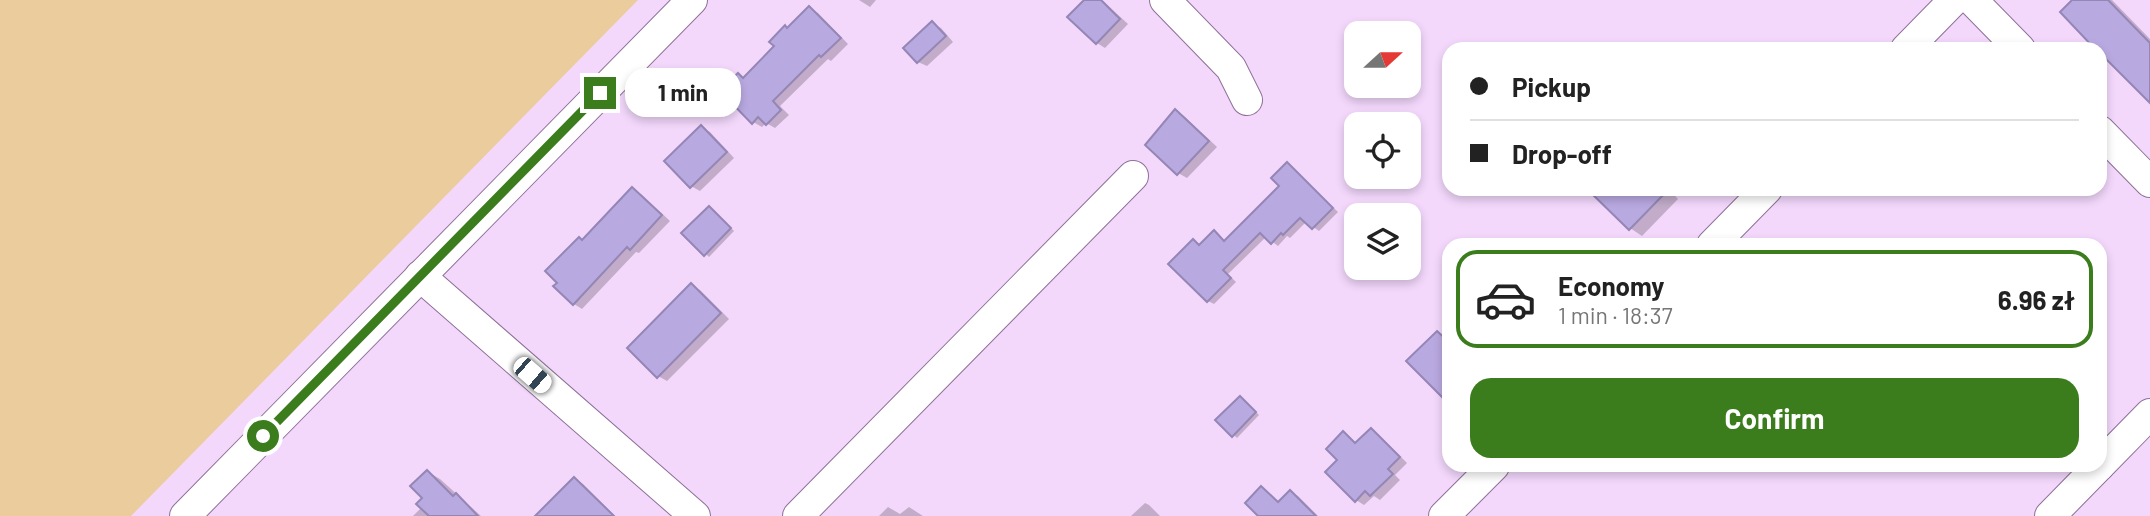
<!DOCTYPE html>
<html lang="en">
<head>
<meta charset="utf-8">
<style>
  body { margin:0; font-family:Barlow,sans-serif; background:#f2f2f2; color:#222; height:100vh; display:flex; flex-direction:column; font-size:26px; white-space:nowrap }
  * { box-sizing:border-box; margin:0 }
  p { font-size:23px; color:#767676 }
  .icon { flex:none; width:38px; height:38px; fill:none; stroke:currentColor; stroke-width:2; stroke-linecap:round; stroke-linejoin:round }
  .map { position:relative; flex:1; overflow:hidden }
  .side { position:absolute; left:1442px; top:238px; width:665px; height:234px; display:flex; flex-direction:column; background:#fff; border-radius:21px; box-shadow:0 4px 10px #0003 }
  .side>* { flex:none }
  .guide { position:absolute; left:1442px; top:42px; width:665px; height:154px; border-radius:21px; box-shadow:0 4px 10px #0003; display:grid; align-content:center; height:154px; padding:0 28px; background:#fff }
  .needle { width:46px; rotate:69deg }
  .buttons { position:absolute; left:1344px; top:21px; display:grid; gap:14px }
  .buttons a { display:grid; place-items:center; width:77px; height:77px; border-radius:14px; background:#fff; box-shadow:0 4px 10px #0003; font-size:35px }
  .end { position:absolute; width:32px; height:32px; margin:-16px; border:9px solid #3b7c1c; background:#fff; box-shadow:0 0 0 4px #fff }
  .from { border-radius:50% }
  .bubble { position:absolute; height:49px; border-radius:21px; background:#fff; box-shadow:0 4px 10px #0003; font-size:23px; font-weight:700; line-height:49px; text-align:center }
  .car { position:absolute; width:21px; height:42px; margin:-21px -10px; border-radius:9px; box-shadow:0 0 5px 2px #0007; background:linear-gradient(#fff 24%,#345 0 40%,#fff 0 76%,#345 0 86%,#fff 0) }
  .guide b { display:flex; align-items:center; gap:24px; height:66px; font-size:26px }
  .guide b+b { border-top:2px solid #e0e0e0 }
  .guide i { width:18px; height:18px; background:#222 }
  ul { padding:12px 0 0; list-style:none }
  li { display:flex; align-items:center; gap:21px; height:98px; margin:0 14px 10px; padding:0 14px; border:4px solid #e0e0e0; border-radius:21px }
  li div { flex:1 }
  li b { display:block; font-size:26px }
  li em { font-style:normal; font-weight:700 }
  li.current { border-color:#3b7c1c }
  li>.icon { width:63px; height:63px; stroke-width:1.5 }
  .action { display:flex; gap:14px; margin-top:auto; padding:14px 28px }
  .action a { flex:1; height:80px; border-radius:21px; background:#3b7c1c; color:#fff; font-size:28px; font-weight:700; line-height:80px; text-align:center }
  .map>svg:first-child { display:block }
</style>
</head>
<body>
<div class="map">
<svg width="2150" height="516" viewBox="0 0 2150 516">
  <rect width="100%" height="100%" fill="#f3d8fc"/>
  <path fill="#eacc9d" d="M0,0h638l-507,516h-131z"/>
  <g fill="#0003">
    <path d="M859,0h17l-6,7z"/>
    <path d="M1086,0h16l26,24 -23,24 -8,-5z"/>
    <path d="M2075,0h37l38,39v62l-51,-52z"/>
    <path d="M809,8l9,5 30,31 -17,17 -3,-2 -48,47 9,9 -14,13 -9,-5 -4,4 -9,-5 -15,-47 6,4 33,-33 11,-17z"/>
    <path d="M932,24l9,4 12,14 -26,24 -9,-4z"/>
    <path d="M1176,111l8,5 33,31 -30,31 -9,-5z"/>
    <path d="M701,127l9,5 24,26 -34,33 -9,-5z"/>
    <path d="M1288,164l50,48 -19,19 -13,-9 -16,16 -3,-2 -9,10 -12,-9 -38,37 8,8 -22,22 -6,-3 -15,-59 8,4 13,-13 12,9 56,-56z"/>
    <path d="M632,189l9,5 29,27 -31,32 -3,-1 -54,57 -8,-5 -15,-21 24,-42z"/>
    <path d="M1590,189h79l9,10 -36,37 -12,-8z"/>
    <path d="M713,210l21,21 -25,26 -25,-24z"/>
    <path d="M691,285l9,5 29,29 -62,62 -9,-5z"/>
    <path d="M1244,400l15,15 -22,23 -19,-18z"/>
    <path d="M1371,430l8,5 28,28 -12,12 5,5 -20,20 -6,-4 -10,9 -8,-5 -16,-40 4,-27 13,10z"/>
    <path d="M428,472l12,7 41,37h-68l9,-9z"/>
    <path d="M574,479l9,5 32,32h-64z"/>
    <path d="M1262,488l18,15 10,-11 8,4 20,20h-57z"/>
    <path d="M1145,503l4,2 11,11h-29z"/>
    <path d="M888,507l12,7 9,-7 14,9h-44z"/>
  </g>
  <g fill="#b9a9e1" stroke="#9486b5" stroke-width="2">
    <path d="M1084,0h17l19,19 -24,25 -29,-27z"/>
    <path d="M2072,0h36l42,43v60l-50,-50v-4h-5l-35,-37z"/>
    <path d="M809,6l32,32 -20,19 -2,-2 -46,46 8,9 -15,15 -8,-8 -6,7 -29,-30 4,-4 -4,-3 15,-14 5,5 31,-32 -5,-4 16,-17 2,3z"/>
    <path d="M932,21l14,15 -29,27 -14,-15z"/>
    <path d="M1175,109l34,32 -32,34 -32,-30z"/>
    <path d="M701,125l26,27 -37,36 -26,-27z"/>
    <path d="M1287,162l46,46 -21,21 -12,-11 -17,17 -2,-2 -10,11 -11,-11 -37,37 8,8 -24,24 -39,-38 25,-25 6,6 15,-15 10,11 55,-55 -8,-8z"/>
    <path d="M632,187l30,28 -32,35 -3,-3 -54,58 -20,-19 4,-3 -12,-12 34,-34 3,3z"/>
    <path d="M1587,189h82l-40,41z"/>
    <path d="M709,206l22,22 -27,28 -23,-23z"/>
    <path d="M691,283l30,30 -64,65 -30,-30z"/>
    <path d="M1437,331l12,11v62l-43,-43z"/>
    <path d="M1240,396l16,16 -24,25 -17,-17z"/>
    <path d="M1371,428l29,29 -12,12 5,5 -23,22 -5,-5 -10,11 -30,-30 12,-12 -11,-11 17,-18 12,12z"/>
    <path d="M427,470l26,26 3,-3 22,23h-49l-13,-12 6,-6 -12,-12z"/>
    <path d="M574,477l40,39h-79z"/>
    <path d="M1261,486l17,16 12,-12 26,26h-58l-13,-13z"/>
  </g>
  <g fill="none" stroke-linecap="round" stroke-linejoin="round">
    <defs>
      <g id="minor">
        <path d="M1165,0l66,68 16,32"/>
        <path d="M1972,0l48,49"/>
        <path d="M1906,49l48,-49"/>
        <path d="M2100,131l50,51"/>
        <path d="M1712,245l55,-56"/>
        <path d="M420,276l275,240"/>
        <path d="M2100,465l50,-51"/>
        <path d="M185,516l507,-516"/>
        <path d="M798,516l335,-340"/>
        <path d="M1444,516l50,-50"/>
        <path d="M2050,516l49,-50"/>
      </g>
    </defs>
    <use href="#minor" stroke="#8e7098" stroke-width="32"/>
    <use href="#minor" stroke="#fff" stroke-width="30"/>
  </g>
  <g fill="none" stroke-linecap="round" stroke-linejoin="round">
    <path stroke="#3b7c1c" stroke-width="9" d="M263,436l337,-343"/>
  </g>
</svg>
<div class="buttons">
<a><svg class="needle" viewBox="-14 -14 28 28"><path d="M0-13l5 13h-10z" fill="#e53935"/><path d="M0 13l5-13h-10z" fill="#767676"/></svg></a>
<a><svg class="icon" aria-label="locate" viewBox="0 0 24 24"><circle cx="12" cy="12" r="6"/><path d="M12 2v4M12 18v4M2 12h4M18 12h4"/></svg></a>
<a><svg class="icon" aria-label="layers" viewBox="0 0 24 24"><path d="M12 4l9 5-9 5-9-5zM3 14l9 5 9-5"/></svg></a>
</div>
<i class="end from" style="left:263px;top:436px"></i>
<i class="end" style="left:600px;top:93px"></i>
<div class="bubble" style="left:625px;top:68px;width:116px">1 min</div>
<i class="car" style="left:532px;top:375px;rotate:131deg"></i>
<div class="guide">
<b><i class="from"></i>Pickup</b>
<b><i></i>Drop-off</b>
</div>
<section class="side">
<ul>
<li class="current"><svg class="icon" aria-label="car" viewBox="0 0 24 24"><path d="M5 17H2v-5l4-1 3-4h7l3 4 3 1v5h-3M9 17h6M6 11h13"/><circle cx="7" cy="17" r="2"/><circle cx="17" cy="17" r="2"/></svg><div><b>Economy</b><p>1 min · 18:37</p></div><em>6.96 zł</em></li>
</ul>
<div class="action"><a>Confirm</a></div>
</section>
</div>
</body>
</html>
